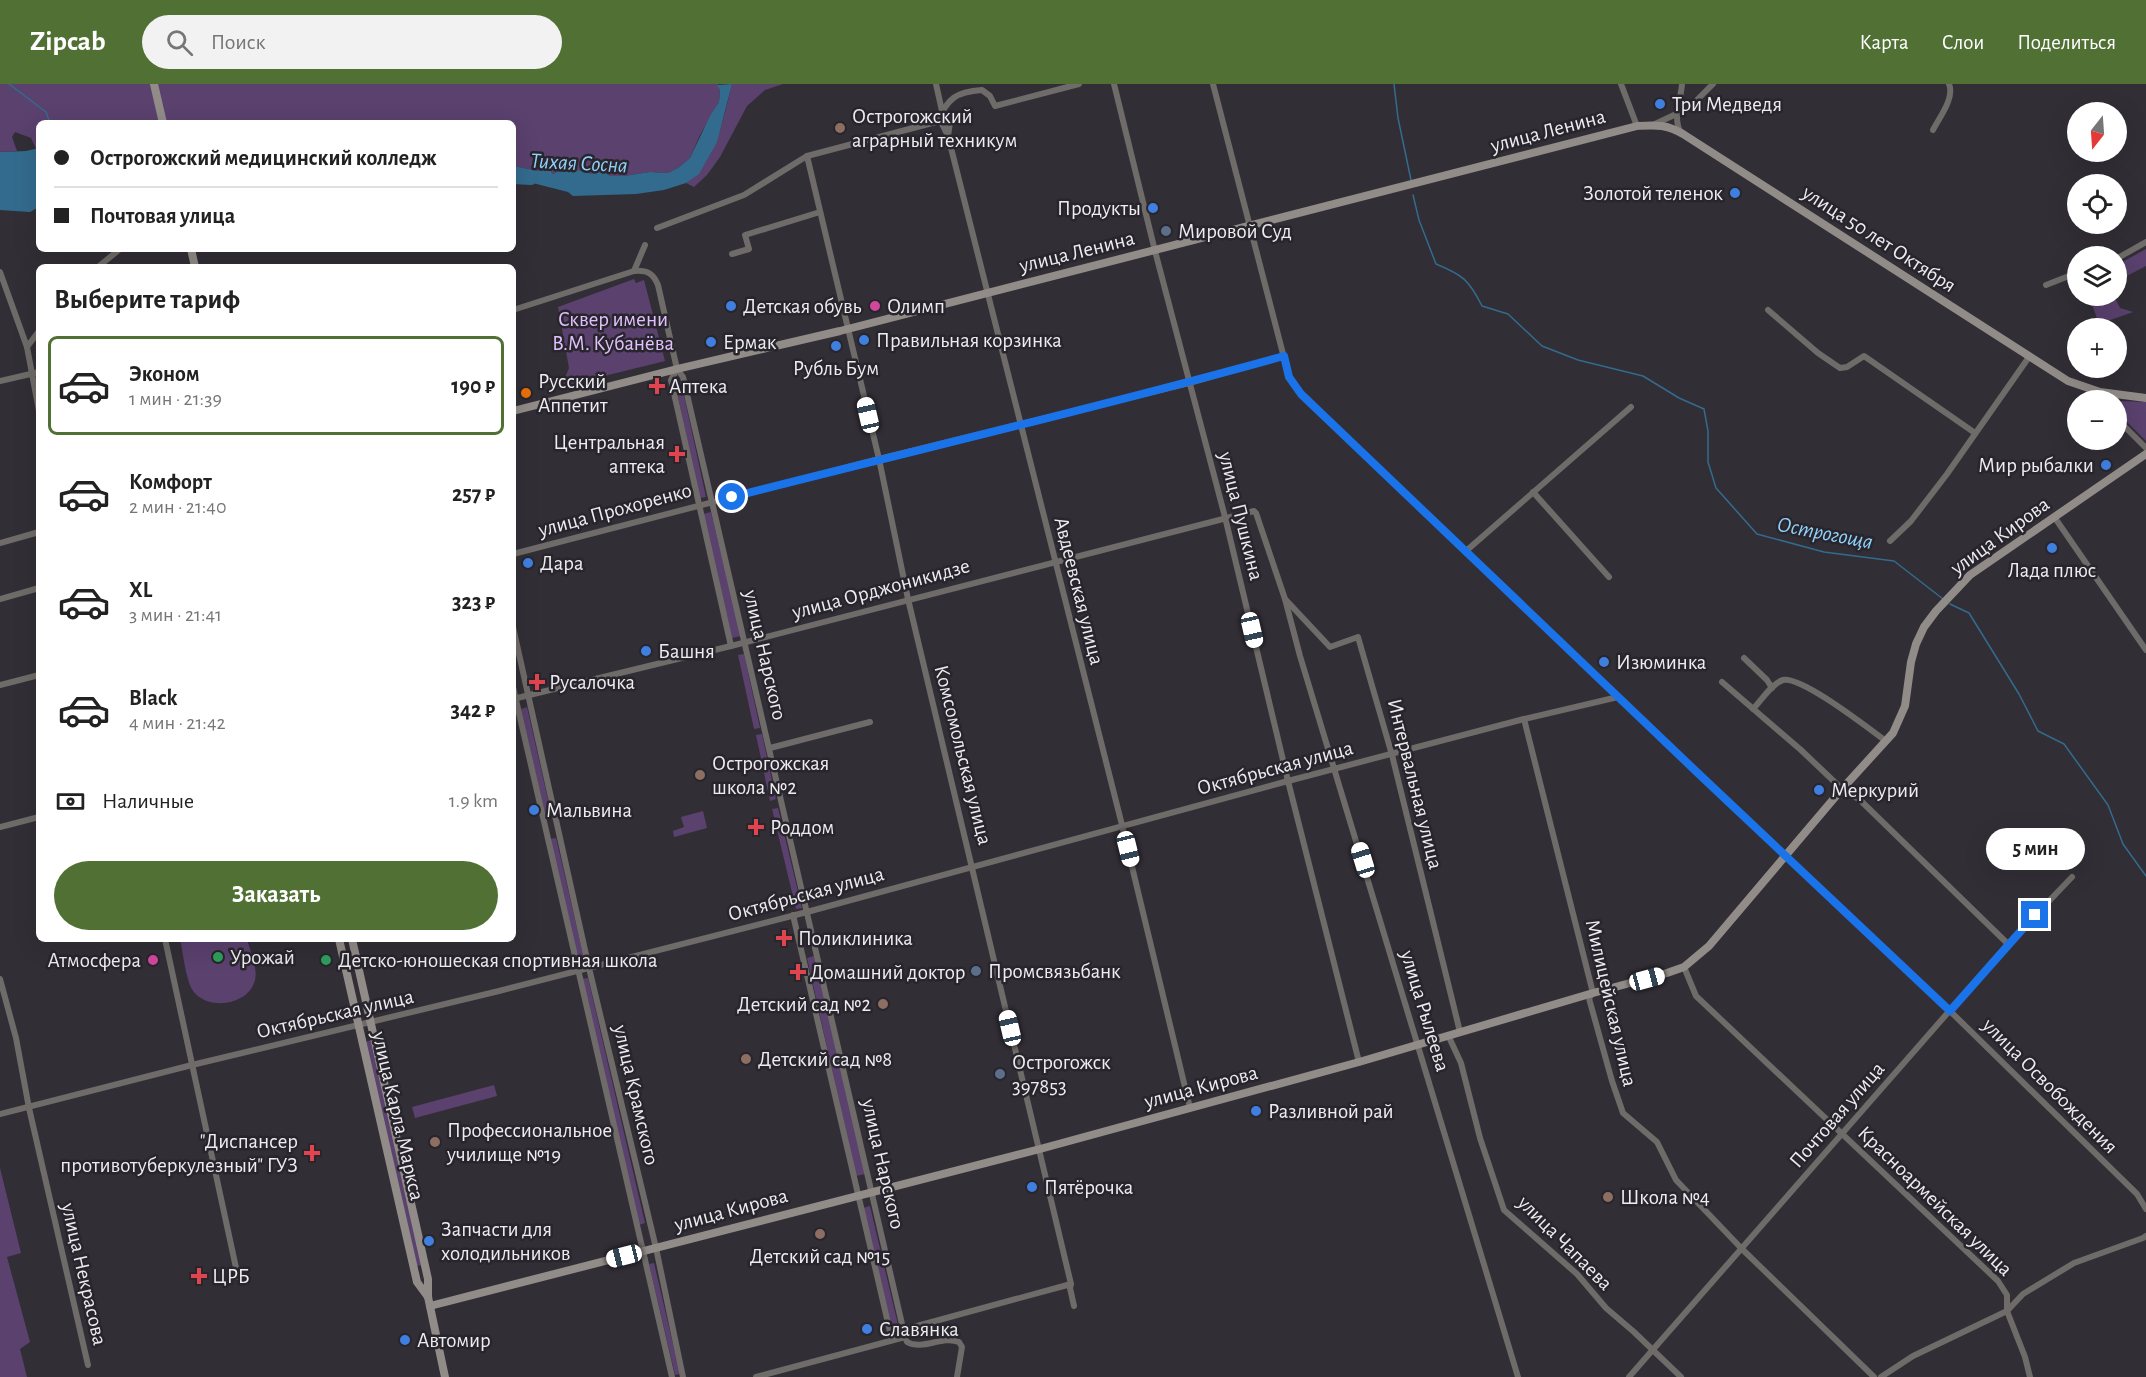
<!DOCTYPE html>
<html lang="ru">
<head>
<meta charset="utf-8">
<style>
  body { margin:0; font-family:"Alegreya Sans",sans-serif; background:#f2f2f2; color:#222; height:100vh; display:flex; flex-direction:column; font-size:22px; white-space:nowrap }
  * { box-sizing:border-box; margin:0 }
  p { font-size:20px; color:#767676 }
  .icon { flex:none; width:33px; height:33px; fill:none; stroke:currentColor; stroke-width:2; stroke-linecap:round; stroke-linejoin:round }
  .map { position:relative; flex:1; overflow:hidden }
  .side { position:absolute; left:36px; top:180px; width:480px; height:678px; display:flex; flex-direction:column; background:#fff; border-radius:9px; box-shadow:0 6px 24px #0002 }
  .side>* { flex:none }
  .guide { position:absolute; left:36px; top:36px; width:480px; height:132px; border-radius:9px; box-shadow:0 6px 24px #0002; display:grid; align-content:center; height:132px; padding:0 18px; background:#fff }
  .needle { width:39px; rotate:197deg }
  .fabs { position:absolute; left:2067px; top:18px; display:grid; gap:12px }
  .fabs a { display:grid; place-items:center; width:60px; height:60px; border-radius:50%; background:#fff; box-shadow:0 6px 24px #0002; font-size:30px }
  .end { position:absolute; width:27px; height:27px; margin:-14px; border:8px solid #1a73e8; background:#fff; box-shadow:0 0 0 3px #fff }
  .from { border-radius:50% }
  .bubble { position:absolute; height:42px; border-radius:21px; background:#fff; box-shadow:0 6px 24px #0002; font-size:20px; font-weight:600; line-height:42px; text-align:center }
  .car { position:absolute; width:18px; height:36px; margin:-18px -9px; border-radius:8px; box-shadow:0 0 4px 2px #0007; background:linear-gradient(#fff 24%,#345 0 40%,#fff 0 76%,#345 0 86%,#fff 0) }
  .guide b { display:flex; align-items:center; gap:21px; height:57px; font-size:22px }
  .guide b+b { border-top:2px solid #e0e0e0 }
  .guide i { width:15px; height:15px; background:#222 }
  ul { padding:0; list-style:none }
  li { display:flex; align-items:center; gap:18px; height:99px; margin:0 12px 9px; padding:0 6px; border:3px solid transparent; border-radius:9px }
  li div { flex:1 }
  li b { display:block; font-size:22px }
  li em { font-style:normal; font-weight:600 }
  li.selected { border-color:#507034 }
  li>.icon { width:54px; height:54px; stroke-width:1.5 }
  h2 { padding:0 18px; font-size:27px; line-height:72px }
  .pay { display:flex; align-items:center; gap:15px; height:66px; padding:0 18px; font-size:22px }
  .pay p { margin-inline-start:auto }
  .action { display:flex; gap:12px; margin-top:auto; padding:12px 18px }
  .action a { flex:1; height:69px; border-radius:36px; background:#507034; color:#fff; font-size:24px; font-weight:600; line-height:69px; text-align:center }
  header { display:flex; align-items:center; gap:36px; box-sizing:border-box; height:84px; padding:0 30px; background:#507034; color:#fff }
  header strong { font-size:28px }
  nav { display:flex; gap:33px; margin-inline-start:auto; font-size:21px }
  .search { width:420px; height:54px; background:#f2f2f2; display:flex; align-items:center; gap:15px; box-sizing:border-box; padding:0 21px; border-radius:33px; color:#767676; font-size:22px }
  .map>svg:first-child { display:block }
</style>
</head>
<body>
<header>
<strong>Zipcab</strong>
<div class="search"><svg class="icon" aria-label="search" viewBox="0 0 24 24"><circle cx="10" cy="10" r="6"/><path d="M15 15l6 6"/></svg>Поиск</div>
<nav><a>Карта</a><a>Слои</a><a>Поделиться</a></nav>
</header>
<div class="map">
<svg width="2146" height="1293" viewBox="0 0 2146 1293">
  <rect width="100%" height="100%" fill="#322e36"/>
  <g fill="#5a416e">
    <path d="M0,0h718l2,6 -1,12 -19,33 -10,23 -12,10 -10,5 -18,-1 -26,4h-14l-10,-7 -8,5c-12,-5 -28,-7 -39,0l-4,-5 -10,2 -26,-5v-43h-442l-5,-3 -2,3h-25v25l-3,1 -5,-11 -16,-6 -3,5 5,14 -17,1z"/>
    <path d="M732,0h51l-18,6 -18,16 -27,51 -13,18 -13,12 -8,-4c30,-23 37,-63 46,-99z"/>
    <path d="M2146,165v17l-29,15v-16z"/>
    <path d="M634,195l2,4 8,-3 21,81 -101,25v-6l5,-12 -11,-61z"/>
    <path d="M2089,212h25l6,12 13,4 -34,12z"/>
    <path d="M681,298l25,115 -6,1 -25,-115z"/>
    <path d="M2117,317l29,1v39l-29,-29z"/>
    <path d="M711,428l30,124 -9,2 -29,-124z"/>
    <path d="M744,570l16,74 -6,1 -16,-74z"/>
    <path d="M527,623l24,106 -6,1 -24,-105z"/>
    <path d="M762,650l14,65 -6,2 -14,-66z"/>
    <path d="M778,724l24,100 -6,1 -24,-100z"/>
    <path d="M703,727l4,17 -33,9 -1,-6 11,-4 -3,-10z"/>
    <path d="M556,754l28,120 -6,1 -28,-120z"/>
    <path d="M180,855h67c3,12 11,29 8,41 -6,25 -46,31 -61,12 -8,-9 -11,-40 -14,-53z"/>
    <path d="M814,872l51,218 -9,2 -49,-218z"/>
    <path d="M588,894l57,245 -6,2 -57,-246z"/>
    <path d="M372,956l50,225 -5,1 -52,-224z"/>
    <path d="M494,1001l3,11 -82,22 -3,-11z"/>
    <path d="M0,1084l21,85 -14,4 23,85 -10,7 7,28h-27z"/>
    <path d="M870,1122l29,123 -6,2 -30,-123z"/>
    <path d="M654,1179l26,111 -5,1 -26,-111z"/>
  </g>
  <g fill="#336b8e">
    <path d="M732,0l-15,58 -18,32 -13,9 -22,7 -28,4 -63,2 -5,-4 -55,-14v-12l26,5 10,-2 4,5c11,-7 27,-5 39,0l8,-5 10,7h14l26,-4 18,1 10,-5 12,-10 20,-42 9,-14 1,-12 -3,-5z"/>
    <path d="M39,64v59l-9,5 -30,-2v-58l26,-1z"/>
  </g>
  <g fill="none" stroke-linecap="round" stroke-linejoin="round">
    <g stroke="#336b8e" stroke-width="1.5">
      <path d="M9,0l37,28 4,11"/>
      <path d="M1394,0l4,34 13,62"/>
      <path d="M1413,111l6,25 17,44c27,11 33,16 46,42l26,8 34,32 36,14 65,16 36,22 25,11 4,22v31l8,26 41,46 67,18 70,9 49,38"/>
      <path d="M1950,520l19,9 50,81 19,37 26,13 44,61 15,39 23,32"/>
    </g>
    <path stroke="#336b8e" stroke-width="10" d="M513,95l18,1"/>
    <g stroke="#6f6b69" stroke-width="6">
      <path d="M936,0l6,27v13l6,12 174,689 68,283"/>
      <path d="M1114,0l41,167 70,266 63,264 71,281"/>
      <path d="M1213,0l76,293 12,17 401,383 248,234 187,183 9,15"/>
      <path d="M1621,0l16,42"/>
      <path d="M942,27l8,11 -2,14"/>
      <path d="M1655,40l34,-16 24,-24"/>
      <path d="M1933,46c6,-12 22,-32 16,-46"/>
      <path d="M1681,49c-9,-15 0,-33 1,-49"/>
      <path d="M807,72l72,303 29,140 163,685 -1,4 4,18"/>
      <path d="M657,144l87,-33 63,-39 129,-34c13,-24 19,-30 46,-32l8,6 5,10 84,-22"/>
      <path d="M732,170l17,-5 -4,-14 75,-23"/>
      <path d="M2116,175l30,-17"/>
      <path d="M98,183l22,-18"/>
      <path d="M634,187l11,-26"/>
      <path d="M0,188l27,75 12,64"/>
      <path d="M2046,201l28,-11 4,1"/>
      <path d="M513,226l121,-39c13,-1 19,2 24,14l19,84 6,8 222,960 2,5c16,9 35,-7 52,0l3,5 -5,30"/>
      <path d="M1768,226l50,43 22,15 7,-1 17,-11 111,77"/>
      <path d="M27,263l12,-16"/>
      <path d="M677,285l-6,11 60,266"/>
      <path d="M0,297l39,-9"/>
      <path d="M2088,305l11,11"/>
      <path d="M2116,334l30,30"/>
      <path d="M1533,408l76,85"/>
      <path d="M2055,434l91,132"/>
      <path d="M1890,457l21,-20 36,-47 82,-117"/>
      <path d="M0,459l39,-11"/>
      <path d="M1466,467l165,-144"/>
      <path d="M513,470l366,-95 310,-76 95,-27"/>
      <path d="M0,515l39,-11"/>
      <path d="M1285,515l45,48 28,-10 34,118 68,277"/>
      <path d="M513,543l76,341 67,280 27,129"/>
      <path d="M1744,574l23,22 5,8"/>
      <path d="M1722,598l79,68 41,39 18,11 148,144"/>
      <path d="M0,601l39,-10"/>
      <path d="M513,603l159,690"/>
      <path d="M513,615l218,-53 523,-135 2,2 29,86 15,57 218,721"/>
      <path d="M1753,625c8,-8 19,-26 30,-29 19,-4 86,49 103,61"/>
      <path d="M1524,635l69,274 -4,5 1,4 22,79 11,32 34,29 19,38 66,69 132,128"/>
      <path d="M770,664l100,-26"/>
      <path d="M0,743l39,-10"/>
      <path d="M793,831c34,142 65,284 99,425"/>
      <path d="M165,855l73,338"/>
      <path d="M1684,883l12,29 302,285 9,14v16l18,46 5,20"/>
      <path d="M0,895l16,59 13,70 59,257"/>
      <path d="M1448,951l13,28 19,75 24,72 73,64 29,34 28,24 47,45"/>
      <path d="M0,1030l192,-49 307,-74 308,-79 481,-131 236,-62 94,-22"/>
      <path d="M756,1293l149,-40 4,-9 8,-2 154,-42"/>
      <path d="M1629,1293l379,-433 64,-67"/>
      <path d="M1881,1293l32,-21 94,-45 16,-17 51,-31 69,-25 3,-2"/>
    </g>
    <g stroke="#928c88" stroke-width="8">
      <path d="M154,0l9,39"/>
      <path d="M191,165l4,18"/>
      <path d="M513,327l164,-42 163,-38 797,-205c19,-1 29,-2 46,8l385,247 32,11 46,6"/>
      <path d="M339,855l78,343 11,15"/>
      <path d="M352,855l76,340v18l17,80"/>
      <path d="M430,1222l610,-157 319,-87 234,-69 74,-20 17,-6 25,-21 133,-157 51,-56 12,-27 6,-44 5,-18 8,-17 12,-16 34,-36 176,-121"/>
    </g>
  </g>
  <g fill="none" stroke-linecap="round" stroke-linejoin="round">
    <path stroke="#1a73e8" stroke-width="8" d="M732,413c184,-47 369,-90 552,-141l5,21 12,17 401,383 248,234 85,-96"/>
  </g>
  <g fill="#3f7fe0" stroke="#28252c" stroke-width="2">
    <circle cx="1660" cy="20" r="6"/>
    <circle cx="1735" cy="109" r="6"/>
    <circle cx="1153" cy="124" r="6"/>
    <circle cx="731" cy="222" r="6"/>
    <circle cx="864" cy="256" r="6"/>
    <circle cx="711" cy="258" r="6"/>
    <circle cx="836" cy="262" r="6"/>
    <circle cx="2106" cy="381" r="6"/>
    <circle cx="2052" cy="464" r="6"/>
    <circle cx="528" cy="479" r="6"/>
    <circle cx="646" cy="567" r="6"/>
    <circle cx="1604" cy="578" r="6"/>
    <circle cx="1819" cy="706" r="6"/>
    <circle cx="534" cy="726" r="6"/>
    <circle cx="1256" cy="1027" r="6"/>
    <circle cx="1032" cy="1103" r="6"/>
    <circle cx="429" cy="1157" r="6"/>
    <circle cx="867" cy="1245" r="6"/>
    <circle cx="405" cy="1256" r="6"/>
  </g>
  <g fill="#8d6e63" stroke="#28252c" stroke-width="2">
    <circle cx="840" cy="44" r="6"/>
    <circle cx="700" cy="691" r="6"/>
    <circle cx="883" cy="920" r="6"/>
    <circle cx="746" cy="975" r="6"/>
    <circle cx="435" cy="1058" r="6"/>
    <circle cx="1608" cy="1113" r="6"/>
    <circle cx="820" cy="1150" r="6"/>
  </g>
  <g fill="#5c6f8a" stroke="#28252c" stroke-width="2">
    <circle cx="1166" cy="147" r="6"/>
    <circle cx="976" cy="887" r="6"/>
    <circle cx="1000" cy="990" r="6"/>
  </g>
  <g fill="#d1479c" stroke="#28252c" stroke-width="2">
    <circle cx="875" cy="222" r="6"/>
    <circle cx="153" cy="876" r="6"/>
  </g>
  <g fill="#e0444e" stroke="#28252c" stroke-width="2">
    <path d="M654 293h6v6h6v6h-6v6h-6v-6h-6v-6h6z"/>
    <path d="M674 361h6v6h6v6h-6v6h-6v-6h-6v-6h6z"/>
    <path d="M534 589h6v6h6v6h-6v6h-6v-6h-6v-6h6z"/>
    <path d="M753 734h6v6h6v6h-6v6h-6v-6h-6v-6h6z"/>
    <path d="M781 845h6v6h6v6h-6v6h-6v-6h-6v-6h6z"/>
    <path d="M795 879h6v6h6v6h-6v6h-6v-6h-6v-6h6z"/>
    <path d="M309 1060h6v6h6v6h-6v6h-6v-6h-6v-6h6z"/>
    <path d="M196 1183h6v6h6v6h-6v6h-6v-6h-6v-6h6z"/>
  </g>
  <circle fill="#e8710a" stroke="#28252c" stroke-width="2" cx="526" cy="309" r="6"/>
  <g fill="#2e9e5b" stroke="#28252c" stroke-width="2">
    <circle cx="218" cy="873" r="6"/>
    <circle cx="326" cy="876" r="6"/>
  </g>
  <g text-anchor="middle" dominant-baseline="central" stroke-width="5" stroke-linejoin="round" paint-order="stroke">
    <g font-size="21" fill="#eeecf0" stroke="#28252c" text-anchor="start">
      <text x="1672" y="20">Три Медведя</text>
      <text x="852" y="32">Острогожский<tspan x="852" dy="24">аграрный техникум</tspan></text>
      <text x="1723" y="109" text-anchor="end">Золотой теленок</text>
      <text x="1141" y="124" text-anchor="end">Продукты</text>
      <text x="1178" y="147">Мировой Суд</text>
      <text x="743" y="222">Детская обувь</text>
      <text x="887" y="222">Олимп</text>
      <text x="876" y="256">Правильная корзинка</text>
      <text x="723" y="258">Ермак</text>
      <text x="836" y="284" text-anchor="middle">Рубль Бум</text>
      <text x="538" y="297">Русский<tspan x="538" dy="24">Аппетит</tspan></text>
      <text x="669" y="302">Аптека</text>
      <text x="665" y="358" text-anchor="end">Центральная<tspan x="665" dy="24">аптека</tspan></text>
      <text x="2094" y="381" text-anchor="end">Мир рыбалки</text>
      <text x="540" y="479">Дара</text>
      <text x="2052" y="486" text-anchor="middle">Лада плюс</text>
      <text x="658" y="567">Башня</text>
      <text x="1616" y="578">Изюминка</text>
      <text x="549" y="598">Русалочка</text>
      <text x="712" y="679">Острогожская<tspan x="712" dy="24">школа №2</tspan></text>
      <text x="1831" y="706">Меркурий</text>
      <text x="546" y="726">Мальвина</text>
      <text x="770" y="743">Роддом</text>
      <text x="798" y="854">Поликлиника</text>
      <text x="230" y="873">Урожай</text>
      <text x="141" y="876" text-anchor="end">Атмосфера</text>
      <text x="338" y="876">Детско-юношеская спортивная школа</text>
      <text x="988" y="887">Промсвязьбанк</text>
      <text x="810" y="888">Домашний доктор</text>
      <text x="871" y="920" text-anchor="end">Детский сад №2</text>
      <text x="758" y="975">Детский сад №8</text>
      <text x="1012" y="978">Острогожск<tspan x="1012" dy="24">397853</tspan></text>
      <text x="1268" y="1027">Разливной рай</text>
      <text x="447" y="1046">Профессиональное<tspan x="447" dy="24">училище №19</tspan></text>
      <text x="298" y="1057" text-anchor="end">"Диспансер<tspan x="298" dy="24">противотуберкулезный" ГУЗ</tspan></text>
      <text x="1044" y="1103">Пятёрочка</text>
      <text x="1620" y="1113">Школа №4</text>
      <text x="441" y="1145">Запчасти для<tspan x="441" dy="24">холодильников</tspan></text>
      <text x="820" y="1172" text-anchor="middle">Детский сад №15</text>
      <text x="212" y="1192">ЦРБ</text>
      <text x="879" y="1245">Славянка</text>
      <text x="417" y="1256">Автомир</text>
    </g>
    <g font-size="21" fill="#eeecf0" stroke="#28252c">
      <text transform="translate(1548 47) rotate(-15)">улица Ленина</text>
      <text transform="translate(1879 155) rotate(33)">улица 50 лет Октября</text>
      <text transform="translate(1077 168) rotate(-14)">улица Ленина</text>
      <text transform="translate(615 426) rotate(-15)">улица Прохоренко</text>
      <text transform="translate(1241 432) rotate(76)">улица Пушкина</text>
      <text transform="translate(2000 452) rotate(-36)">улица Кирова</text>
      <text transform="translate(881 505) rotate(-15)">улица Орджоникидзе</text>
      <text transform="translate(1079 507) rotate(76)">Авдеевская улица</text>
      <text transform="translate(765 571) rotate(77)">улица Нарского</text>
      <text transform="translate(963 671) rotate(76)">Комсомольская улица</text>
      <text transform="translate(1275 684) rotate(-15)">Октябрьская улица</text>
      <text transform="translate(1415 700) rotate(76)">Интервальная улица</text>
      <text transform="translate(806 810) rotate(-15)">Октябрьская улица</text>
      <text transform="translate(1611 919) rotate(77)">Милицейская улица</text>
      <text transform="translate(1425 927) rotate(73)">улица Рылеева</text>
      <text transform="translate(335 930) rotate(-13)">Октябрьская улица</text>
      <text transform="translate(2050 1002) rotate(45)">улица Освобождения</text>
      <text transform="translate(1201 1003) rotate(-15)">улица Кирова</text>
      <text transform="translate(636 1011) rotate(77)">улица Крамского</text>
      <text transform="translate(1837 1031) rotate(-49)">Почтовая улица</text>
      <text transform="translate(398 1032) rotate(77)">улица Карла Маркса</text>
      <text transform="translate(883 1080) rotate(77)">улица Нарского</text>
      <text transform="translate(1935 1117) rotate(44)">Красноармейская улица</text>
      <text transform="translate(731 1126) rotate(-15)">улица Кирова</text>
      <text transform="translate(1565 1159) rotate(45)">улица Чапаева</text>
      <text transform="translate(84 1190) rotate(77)">улица Некрасова</text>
    </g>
    <g font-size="21" fill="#e1c1fd" stroke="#28252c">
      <text x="613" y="235">Сквер имени<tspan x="613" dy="24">В.М. Кубанёва</tspan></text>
    </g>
    <g font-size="22" font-style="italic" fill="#90d0fa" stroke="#28252c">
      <text transform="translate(579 79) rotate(3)">Тихая Сосна</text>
      <text transform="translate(1825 449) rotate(11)">Острогоща</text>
    </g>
  </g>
</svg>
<div class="fabs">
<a><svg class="needle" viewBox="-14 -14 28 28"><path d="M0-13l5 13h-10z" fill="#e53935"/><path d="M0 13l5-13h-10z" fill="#767676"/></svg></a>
<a><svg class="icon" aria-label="locate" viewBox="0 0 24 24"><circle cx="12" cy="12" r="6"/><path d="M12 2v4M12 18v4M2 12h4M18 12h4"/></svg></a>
<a><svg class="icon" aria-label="layers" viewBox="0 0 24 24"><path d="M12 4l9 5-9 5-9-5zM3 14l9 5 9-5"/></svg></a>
<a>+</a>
<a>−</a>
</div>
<i class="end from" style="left:732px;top:413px"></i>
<i class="end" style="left:2035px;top:831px"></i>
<div class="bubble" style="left:1986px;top:744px;width:99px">5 мин</div>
<i class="car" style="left:868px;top:331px;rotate:347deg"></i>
<i class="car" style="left:1252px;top:546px;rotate:167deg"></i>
<i class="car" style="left:1128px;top:765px;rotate:166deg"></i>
<i class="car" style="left:1363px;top:776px;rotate:343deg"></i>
<i class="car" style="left:1647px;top:895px;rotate:75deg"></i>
<i class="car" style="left:1010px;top:944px;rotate:347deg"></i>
<i class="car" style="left:624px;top:1172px;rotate:256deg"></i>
<div class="guide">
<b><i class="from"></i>Острогожский медицинский колледж</b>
<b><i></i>Почтовая улица</b>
</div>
<section class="side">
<h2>Выберите тариф</h2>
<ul>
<li class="selected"><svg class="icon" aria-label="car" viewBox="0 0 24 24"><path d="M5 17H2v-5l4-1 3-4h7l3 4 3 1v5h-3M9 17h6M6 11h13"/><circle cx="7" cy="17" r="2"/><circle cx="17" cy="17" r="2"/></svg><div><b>Эконом</b><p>1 мин · 21:39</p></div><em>190 ₽</em></li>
<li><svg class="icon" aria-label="car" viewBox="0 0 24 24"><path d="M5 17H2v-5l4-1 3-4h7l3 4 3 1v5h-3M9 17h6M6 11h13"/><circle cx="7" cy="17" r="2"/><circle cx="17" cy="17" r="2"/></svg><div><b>Комфорт</b><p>2 мин · 21:40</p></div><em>257 ₽</em></li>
<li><svg class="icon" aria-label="car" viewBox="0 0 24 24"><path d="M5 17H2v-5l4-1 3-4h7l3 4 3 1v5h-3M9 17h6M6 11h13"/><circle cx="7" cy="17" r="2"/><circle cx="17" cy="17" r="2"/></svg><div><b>XL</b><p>3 мин · 21:41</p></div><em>323 ₽</em></li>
<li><svg class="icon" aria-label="car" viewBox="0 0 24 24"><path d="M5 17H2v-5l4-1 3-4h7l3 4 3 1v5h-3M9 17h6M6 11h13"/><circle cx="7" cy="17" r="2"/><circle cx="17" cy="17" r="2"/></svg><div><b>Black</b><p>4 мин · 21:42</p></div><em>342 ₽</em></li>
</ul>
<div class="pay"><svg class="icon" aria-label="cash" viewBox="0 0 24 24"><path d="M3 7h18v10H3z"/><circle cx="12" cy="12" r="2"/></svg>Наличные<p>1.9 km</p></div>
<div class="action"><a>Заказать</a></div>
</section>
</div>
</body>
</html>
